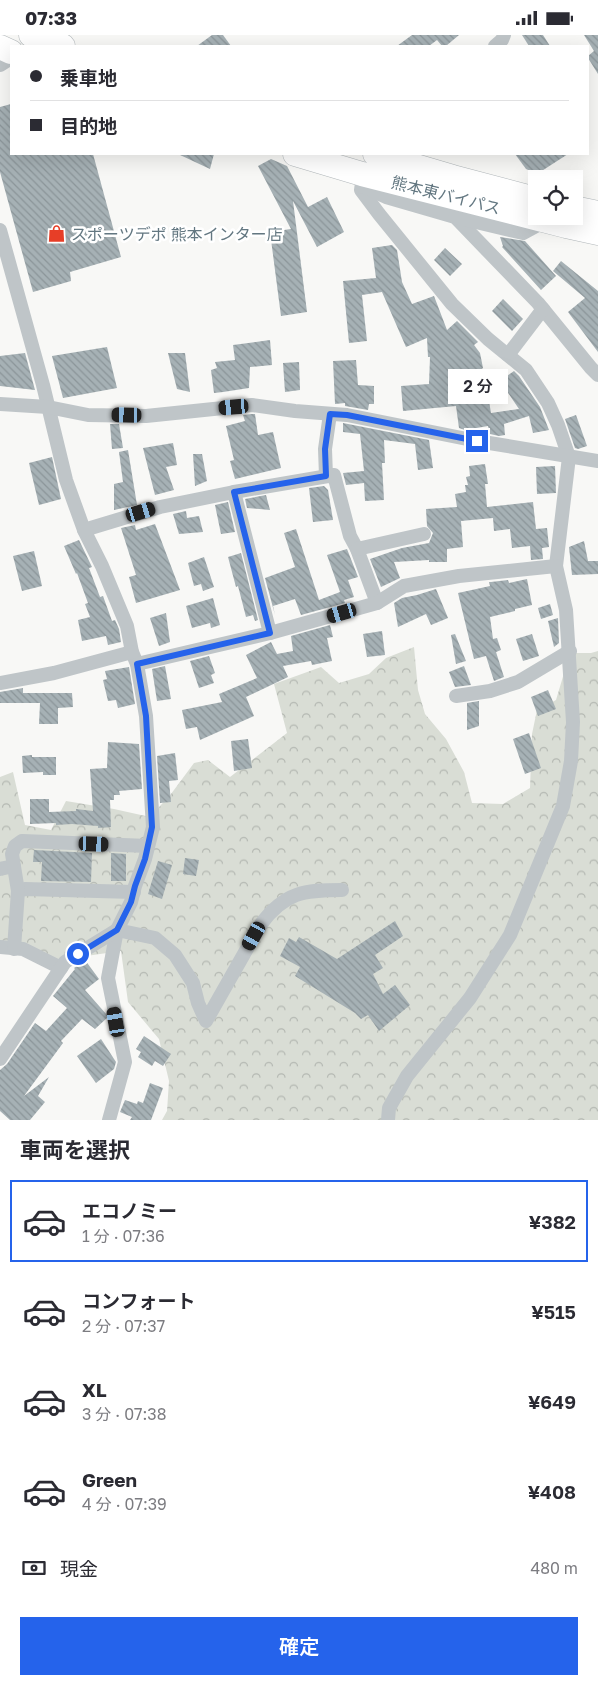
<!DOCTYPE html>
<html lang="ja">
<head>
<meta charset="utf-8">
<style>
  body { margin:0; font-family:"Golos Text","Noto Sans JP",sans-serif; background:#f2f2f3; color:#2b2b33; height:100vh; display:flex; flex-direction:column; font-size:19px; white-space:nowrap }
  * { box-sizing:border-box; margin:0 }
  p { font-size:16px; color:#7c7c81 }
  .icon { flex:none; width:28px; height:28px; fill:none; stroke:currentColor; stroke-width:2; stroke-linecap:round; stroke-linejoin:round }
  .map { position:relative; height:1085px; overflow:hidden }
  .details { display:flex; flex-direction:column; background:#fff; flex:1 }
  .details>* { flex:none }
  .guide { position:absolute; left:10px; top:10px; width:579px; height:110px; border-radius:0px; box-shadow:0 5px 20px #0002; display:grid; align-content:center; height:110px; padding:0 20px; background:#fff }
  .tools { position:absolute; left:528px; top:135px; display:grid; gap:10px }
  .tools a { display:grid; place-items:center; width:55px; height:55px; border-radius:0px; background:#fff; box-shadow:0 5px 20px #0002; font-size:25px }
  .end { position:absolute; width:22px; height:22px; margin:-11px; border:6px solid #2563eb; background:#fff; box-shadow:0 0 0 2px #fff }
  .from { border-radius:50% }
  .bubble { position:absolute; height:35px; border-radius:0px; background:#fff; box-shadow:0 5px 20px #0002; font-size:16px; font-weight:600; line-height:35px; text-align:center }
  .car { position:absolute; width:15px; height:30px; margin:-15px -8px; border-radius:6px; box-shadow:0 0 4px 1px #0007; background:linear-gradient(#222 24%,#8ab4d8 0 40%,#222 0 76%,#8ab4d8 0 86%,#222 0) }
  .guide b { display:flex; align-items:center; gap:18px; height:48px; font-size:19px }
  .guide b+b { border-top:1px solid #e1e1e2 }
  .guide i { width:12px; height:12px; background:#2b2b33 }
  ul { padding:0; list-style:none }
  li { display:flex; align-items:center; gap:15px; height:82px; margin:0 10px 8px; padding:0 10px; border:2px solid transparent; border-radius:0px }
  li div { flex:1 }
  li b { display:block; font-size:19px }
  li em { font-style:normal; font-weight:600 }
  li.on { border-color:#2563eb }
  li>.icon { width:45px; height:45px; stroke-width:1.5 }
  h2 { padding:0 20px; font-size:22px; line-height:60px }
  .pay { display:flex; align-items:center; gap:12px; height:55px; padding:0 20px; font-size:19px }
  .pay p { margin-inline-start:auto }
  .action { display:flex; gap:10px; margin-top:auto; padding:10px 20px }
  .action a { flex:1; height:58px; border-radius:0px; background:#2563eb; color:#fff; font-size:20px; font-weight:600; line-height:58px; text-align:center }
  .status { display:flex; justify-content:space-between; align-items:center; height:35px; padding:0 25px; background:#fff; direction:ltr }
  .status svg { height:14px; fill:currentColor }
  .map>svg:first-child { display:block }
</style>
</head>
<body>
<div class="status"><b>07:33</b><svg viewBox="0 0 49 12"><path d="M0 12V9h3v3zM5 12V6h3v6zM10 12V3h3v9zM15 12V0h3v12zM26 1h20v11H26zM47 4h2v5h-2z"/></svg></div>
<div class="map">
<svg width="598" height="1085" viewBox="0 0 598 1085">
  <defs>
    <pattern id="park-crowns" width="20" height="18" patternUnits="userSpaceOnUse" patternTransform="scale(1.25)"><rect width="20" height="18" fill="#d9ddd5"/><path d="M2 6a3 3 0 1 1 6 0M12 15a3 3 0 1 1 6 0" fill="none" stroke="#b4b8b2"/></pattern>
    <pattern id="building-back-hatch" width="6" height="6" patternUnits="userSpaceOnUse" patternTransform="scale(1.25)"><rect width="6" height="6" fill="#a6b1b5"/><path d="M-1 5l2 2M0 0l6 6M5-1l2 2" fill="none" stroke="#8b9599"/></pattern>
  </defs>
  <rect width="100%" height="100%" fill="#f8f8f6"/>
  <path fill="url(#park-crowns)" d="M414,612l4,43 7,24 21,25 18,33 8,31 31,1 27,-16 2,-54 5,-24 19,-10 14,-47h21l7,-2v469h-436l5,-9 2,-30 -10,-42 -31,-37 -7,-51 -63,9 -58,-17v-166l13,-5 12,53 26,5 15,-29 48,8 36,8 21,-23 23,-31 14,-3 22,17 57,-44 -13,-49 47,-17 18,16 30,-9 17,-16z"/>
  <g fill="url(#building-back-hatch)">
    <path d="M212,0h11l8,11h-34z"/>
    <path d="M412,0h47l-13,11h-4l-5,-6 -8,6h-32z"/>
    <path d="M522,0h21l7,11h-21z"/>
    <path d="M584,0h14v39l-10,-16v-2l6,-5z"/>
    <path d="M11,69v50h82l28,103 -51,15 1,9 -38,11 -33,-120v-65z"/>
    <path d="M178,119h36l-4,15z"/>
    <path d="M515,119h53l-31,20 -11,-5z"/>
    <path d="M271,124l16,7 21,41 19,-10 17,35 -27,15 -24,-46 14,111 -26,4 -11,-84 21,-3 -33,-63z"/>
    <path d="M500,202l25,4 31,35 -15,14 -39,-43 1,-1z"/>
    <path d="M392,210l5,5 5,32 10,22 22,-8 13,34 10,-9 21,21 -4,3 6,8 3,15 -15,12 3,18 17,-3 3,18 28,-4 -19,-28 14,-10 5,5 21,31 9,23 -16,3 -4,-17 -25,8 1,11 -6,1 -9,-2 -2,-8 -23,4 -6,-2 -3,-22 -53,5 -2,-25 28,-2 1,-27h-2l-1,-19 -21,9 -24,-55 -20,3 5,46 -18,2 -6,-62 33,-3 -4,-30z"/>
    <path d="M445,213l17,16 -12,12 -16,-16z"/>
    <path d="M561,226l37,30v61l-30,-40 17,-14 -32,-27z"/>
    <path d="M503,264l20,20 -11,12 -20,-20z"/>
    <path d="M270,305l2,25 -22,2 -1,21 -26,4 -9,1 -3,-23 6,-2 -2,-6 20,-2 -2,-15z"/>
    <path d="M107,312l10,41 -54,10 -11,-42z"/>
    <path d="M25,318l10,37 -35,-4v-30z"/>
    <path d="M168,318h17l5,39 -13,-3z"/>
    <path d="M356,325l2,25 16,1v18h-5l-1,6 -23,-4v-3l-10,1 -2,-43z"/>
    <path d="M299,327l1,28 -15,2 -2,-29z"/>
    <path d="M252,379h3l3,21 15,-3 8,36 -46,11 -5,-18 4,-1 -8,-34 19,-5 -2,-6z"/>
    <path d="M576,380l11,31 -9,3 -3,-1 -10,-29z"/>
    <path d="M343,388l86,17 4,28 -15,2 -3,-26 -31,-4 1,23h-3l2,37 -19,1 -1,-18 -18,2 -3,-12 21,-2 -4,-37 -17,-2z"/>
    <path d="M110,389h9l4,24 -11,1z"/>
    <path d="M173,408l4,22 -11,2 8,23 -19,5 -12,-47z"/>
    <path d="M128,415l9,55 -23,5v-26l9,-2 -4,-30z"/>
    <path d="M193,419h9l5,27 -12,5z"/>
    <path d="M52,422l9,42 -22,6 -10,-42z"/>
    <path d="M485,429l3,20h-3l2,23 46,-5 3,27 11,-1 2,19 -7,1 1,11 -12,1 -1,-14 -18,2 -2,-19 -16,2 -1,-13 -32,3 2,26 -16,2v13h-18v-2l-35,2 6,16 -19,9 -11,-28 32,-11 27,-5 4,-10 -6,-7 -1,-17 31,-2 -2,-13 11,-2 -1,-7h3l-2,-8 4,-1 -1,-10z"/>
    <path d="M555,431l1,27 -19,1 -1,-27z"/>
    <path d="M324,451l4,4 5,30 -20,2 -4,-34z"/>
    <path d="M266,460l4,15 -23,-2 -2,-9z"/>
    <path d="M228,467l7,30 -14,2 -6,-29z"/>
    <path d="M186,476l1,7 12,-2 4,16 -24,2 -6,-20z"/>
    <path d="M155,489l25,66 -44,13 -7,-26 7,-2 -15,-47 14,-3 1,5z"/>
    <path d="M296,494l23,71 21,-8 -13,-37 20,-6 11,28 -10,3 6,17 -10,3 1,3 -44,12 -6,-16 -22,7 2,9 -10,-37 30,-11 -11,-34z"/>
    <path d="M79,505l13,27 -3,1 11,29 3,-1 9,25 3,-1 4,9 2,13 -13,3 -2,-9 -24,5 -4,-21 12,-3 -5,-13 3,-1 -11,-30 -1,1 -12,-28z"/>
    <path d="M584,506l4,20h10v13l-26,1 -3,-28z"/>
    <path d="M34,516l8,35 -20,5 -9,-35z"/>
    <path d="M241,518l17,67 -3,1 -2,-6 -7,2 -8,-31 -2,1 -8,-30z"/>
    <path d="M204,522l10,30 -11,4 -2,-7 -7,2 -6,-23z"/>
    <path d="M527,544l5,26 -17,4v2l-25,6 3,22 4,-1 4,12 -5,2 8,25 -10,4 -8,-25 -12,3 -16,-66 32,-7 -1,-4h2l17,-2 1,3z"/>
    <path d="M436,554l12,29 -17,7 -5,-11 -28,13 -4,-24 8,-5 15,-3z"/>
    <path d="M213,563l7,27 -9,3 -1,-5 -18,5 -6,-22z"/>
    <path d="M550,569l3,11 -12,4 -3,-11z"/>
    <path d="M166,578l4,29 -11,4 -9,-28z"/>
    <path d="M558,583l1,25 -5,4 -6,-26z"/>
    <path d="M330,590l3,12 -6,1 5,23 -20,4 -1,-4 -28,5 5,11 -42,20 8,19 -54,24 -3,-13 -11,2 -4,-19 40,-8 -3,-8 38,-16 -11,-23 25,-13 6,12 16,-3 -2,-15z"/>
    <path d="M382,596l3,24 -18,2 -4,-23z"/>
    <path d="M455,599l11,27 -10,3 -5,-29z"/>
    <path d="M532,599l7,22 -16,5 -7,-22z"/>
    <path d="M209,621l6,17 -4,2 3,8 -15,5 -9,-27z"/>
    <path d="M165,631l6,33 -14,2 -5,-32z"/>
    <path d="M464,631l7,19 -16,2 -6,-15z"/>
    <path d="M129,632l6,37 -17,4 -2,-8 -8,1 -5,-21 4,-1 -2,-8z"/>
    <path d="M23,653v5h49l1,14 -15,1v16h-19l1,-21h-40v-11z"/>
    <path d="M548,655l8,19 -18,7 -7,-19z"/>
    <path d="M479,666v25l-12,4v-27z"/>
    <path d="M529,698l12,35 -16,6 -12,-35z"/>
    <path d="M248,704l4,29 -18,3 -3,-30z"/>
    <path d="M108,707l31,2 3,45 -23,2 1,4h-6v5h-4l1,27 -13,1v-2l-26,-2 -16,1v-2l-26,1v-25h19v13l27,-1v-2l17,2 -3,-42 17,-1z"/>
    <path d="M175,718l3,27 -9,1 2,21 -11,1 -3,-47z"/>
    <path d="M32,720v2h24v18h-13v-3l-20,1 -1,-17z"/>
    <path d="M34,815l58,3 -1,29 -50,-1 1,-19h-9z"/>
    <path d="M111,818l15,1v27h-15z"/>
    <path d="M185,823l14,2 -3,16 -13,-2z"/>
    <path d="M158,826l14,4 -10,34 -14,-5z"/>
    <path d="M395,886l8,15 -28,19 8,13 -10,6 10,20 12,-9 15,20 -31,26 -11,-16 -7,4 -6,-6 -60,-37 5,-9 -20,-11 9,-18 7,4 3,-5 38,22z"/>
    <path d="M85,925l14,19 -14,11 22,25v3l-12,11 -13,-10 -21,22 2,2 -39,53 25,-19 -11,19 7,6 -15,18h-20l-10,-9v-41l7,-6 28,-41 11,8 21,-23 -14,-12 22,-27 -1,-1z"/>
    <path d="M144,1001l27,18 -8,12 -8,-5 -3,5 -14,-9 3,-5 -5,-3z"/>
    <path d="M101,1004l15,23 -2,7 -18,14 -19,-27z"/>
    <path d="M150,1048l13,5 -12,32h-21l2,-3 -12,-5 5,-12 12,4 1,-3 5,2z"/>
  </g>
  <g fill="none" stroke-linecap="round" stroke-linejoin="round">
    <defs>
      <g id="trunk">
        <path d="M31,0l32,11"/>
        <path d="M0,12l11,5"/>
        <path d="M295,119l67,20 204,52 32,7"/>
        <path d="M375,119l78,23 83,22"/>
        <path d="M574,173l24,5"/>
      </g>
    </defs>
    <use href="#trunk" stroke="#b2b8bb" stroke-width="25"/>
    <g stroke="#bfc5c8" stroke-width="14">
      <path d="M495,11l7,-6 2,-5"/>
      <path d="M0,30l11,-7"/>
      <path d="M364,134l-3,21 18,24 73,90 36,35 38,31 22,33 10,22 11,32 -13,109 10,44 7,112 -2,39 -8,45 -53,129 -40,63 -63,78 -18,32 -1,12"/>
      <path d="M362,151l24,11 69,20 83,86 53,65 7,7"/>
      <path d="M455,182l68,16 22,-12"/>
      <path d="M0,195l43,155 23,95 18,50 18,36 25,60 5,26 5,12 9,52 7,111 -8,32 -10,27 -4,16 -14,28 -9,48 17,84 -16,58"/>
      <path d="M508,320l35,-46"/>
      <path d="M0,369l48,3 40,8 58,1 106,-11 43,6 52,4 130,26 121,20"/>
      <path d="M326,441l-1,-27 5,-35"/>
      <path d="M234,457l100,-17 16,61 7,13 20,54"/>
      <path d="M84,495l76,-23 74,-15 36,141"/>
      <path d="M357,514l67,-15"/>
      <path d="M137,629l133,-31 107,-30 27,-17 55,-10 97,-10"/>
      <path d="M0,648l54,-10 78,-21"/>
      <path d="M456,661l34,-5 28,-9 52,-31"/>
      <path d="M0,834l14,-3"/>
      <path d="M18,856l7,-2 109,3"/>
      <path d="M0,912l23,2 38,19"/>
      <path d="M14,914l4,-58 -6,-37 3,-8 7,-5 126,5"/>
      <path d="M0,1024l65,-97 52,-32 38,8 20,17 18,28 5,20 8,18 55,-97c24,-32 43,-34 81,-34"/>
    </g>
    <use href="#trunk" stroke="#fff" stroke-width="24"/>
  </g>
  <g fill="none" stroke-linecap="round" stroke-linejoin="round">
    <path stroke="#2563eb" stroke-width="6" d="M78,919l39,-24 14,-28 4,-16 10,-27 7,-32 -6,-111 -9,-52 133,-31 -36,-141 92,-16 -1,-27 5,-35 17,1 130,26"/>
  </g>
  <defs>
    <symbol id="shop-bare" viewBox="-9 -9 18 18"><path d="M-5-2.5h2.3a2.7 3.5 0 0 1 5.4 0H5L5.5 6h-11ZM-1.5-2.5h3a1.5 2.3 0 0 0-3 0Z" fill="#e73e27" stroke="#fff" stroke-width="2.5" paint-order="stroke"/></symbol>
  </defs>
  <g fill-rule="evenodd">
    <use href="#shop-bare" x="44" y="186" width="25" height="25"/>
  </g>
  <g text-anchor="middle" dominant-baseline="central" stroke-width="5" stroke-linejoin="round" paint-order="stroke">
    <g font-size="16" fill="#637781" stroke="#fff">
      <text transform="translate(446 160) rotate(14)">熊本東バイパス</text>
    </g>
    <g font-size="16" fill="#637781" stroke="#fff" text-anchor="start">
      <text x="71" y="199">スポーツデポ 熊本インター店</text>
    </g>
  </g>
</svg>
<div class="tools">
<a><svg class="icon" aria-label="locate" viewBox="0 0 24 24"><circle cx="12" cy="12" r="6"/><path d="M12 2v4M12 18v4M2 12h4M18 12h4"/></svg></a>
</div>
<i class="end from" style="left:78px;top:919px"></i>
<i class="end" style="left:477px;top:406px"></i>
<div class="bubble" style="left:448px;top:334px;width:60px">2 分</div>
<i class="car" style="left:234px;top:372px;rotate:265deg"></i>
<i class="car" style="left:127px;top:380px;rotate:271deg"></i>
<i class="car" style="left:141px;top:477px;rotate:73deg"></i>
<i class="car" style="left:342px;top:578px;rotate:254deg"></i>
<i class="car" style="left:94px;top:809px;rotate:92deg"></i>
<i class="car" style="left:254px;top:901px;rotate:209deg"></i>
<i class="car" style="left:116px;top:987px;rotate:350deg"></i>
<div class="guide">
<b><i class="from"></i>乗車地</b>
<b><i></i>目的地</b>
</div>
</div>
<section class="details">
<h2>車両を選択</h2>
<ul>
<li class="on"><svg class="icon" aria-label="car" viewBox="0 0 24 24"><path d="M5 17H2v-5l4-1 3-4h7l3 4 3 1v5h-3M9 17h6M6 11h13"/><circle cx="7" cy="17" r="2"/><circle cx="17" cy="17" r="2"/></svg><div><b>エコノミー</b><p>1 分 · 07:36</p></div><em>¥382</em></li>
<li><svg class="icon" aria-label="car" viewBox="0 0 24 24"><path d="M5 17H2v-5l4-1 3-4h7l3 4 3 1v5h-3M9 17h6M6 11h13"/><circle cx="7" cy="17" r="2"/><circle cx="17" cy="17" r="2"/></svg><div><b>コンフォート</b><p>2 分 · 07:37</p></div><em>¥515</em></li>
<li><svg class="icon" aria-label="car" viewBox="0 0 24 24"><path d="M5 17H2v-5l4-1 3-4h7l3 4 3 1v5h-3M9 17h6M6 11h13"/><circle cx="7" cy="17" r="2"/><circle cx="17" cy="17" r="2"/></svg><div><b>XL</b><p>3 分 · 07:38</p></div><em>¥649</em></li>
<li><svg class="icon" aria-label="car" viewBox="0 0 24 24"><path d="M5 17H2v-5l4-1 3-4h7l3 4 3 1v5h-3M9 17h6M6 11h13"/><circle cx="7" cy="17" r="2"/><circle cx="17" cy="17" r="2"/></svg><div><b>Green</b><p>4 分 · 07:39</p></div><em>¥408</em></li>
</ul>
<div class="pay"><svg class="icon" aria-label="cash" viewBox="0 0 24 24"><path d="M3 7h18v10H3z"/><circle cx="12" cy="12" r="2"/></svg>現金<p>480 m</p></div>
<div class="action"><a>確定</a></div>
</section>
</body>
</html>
